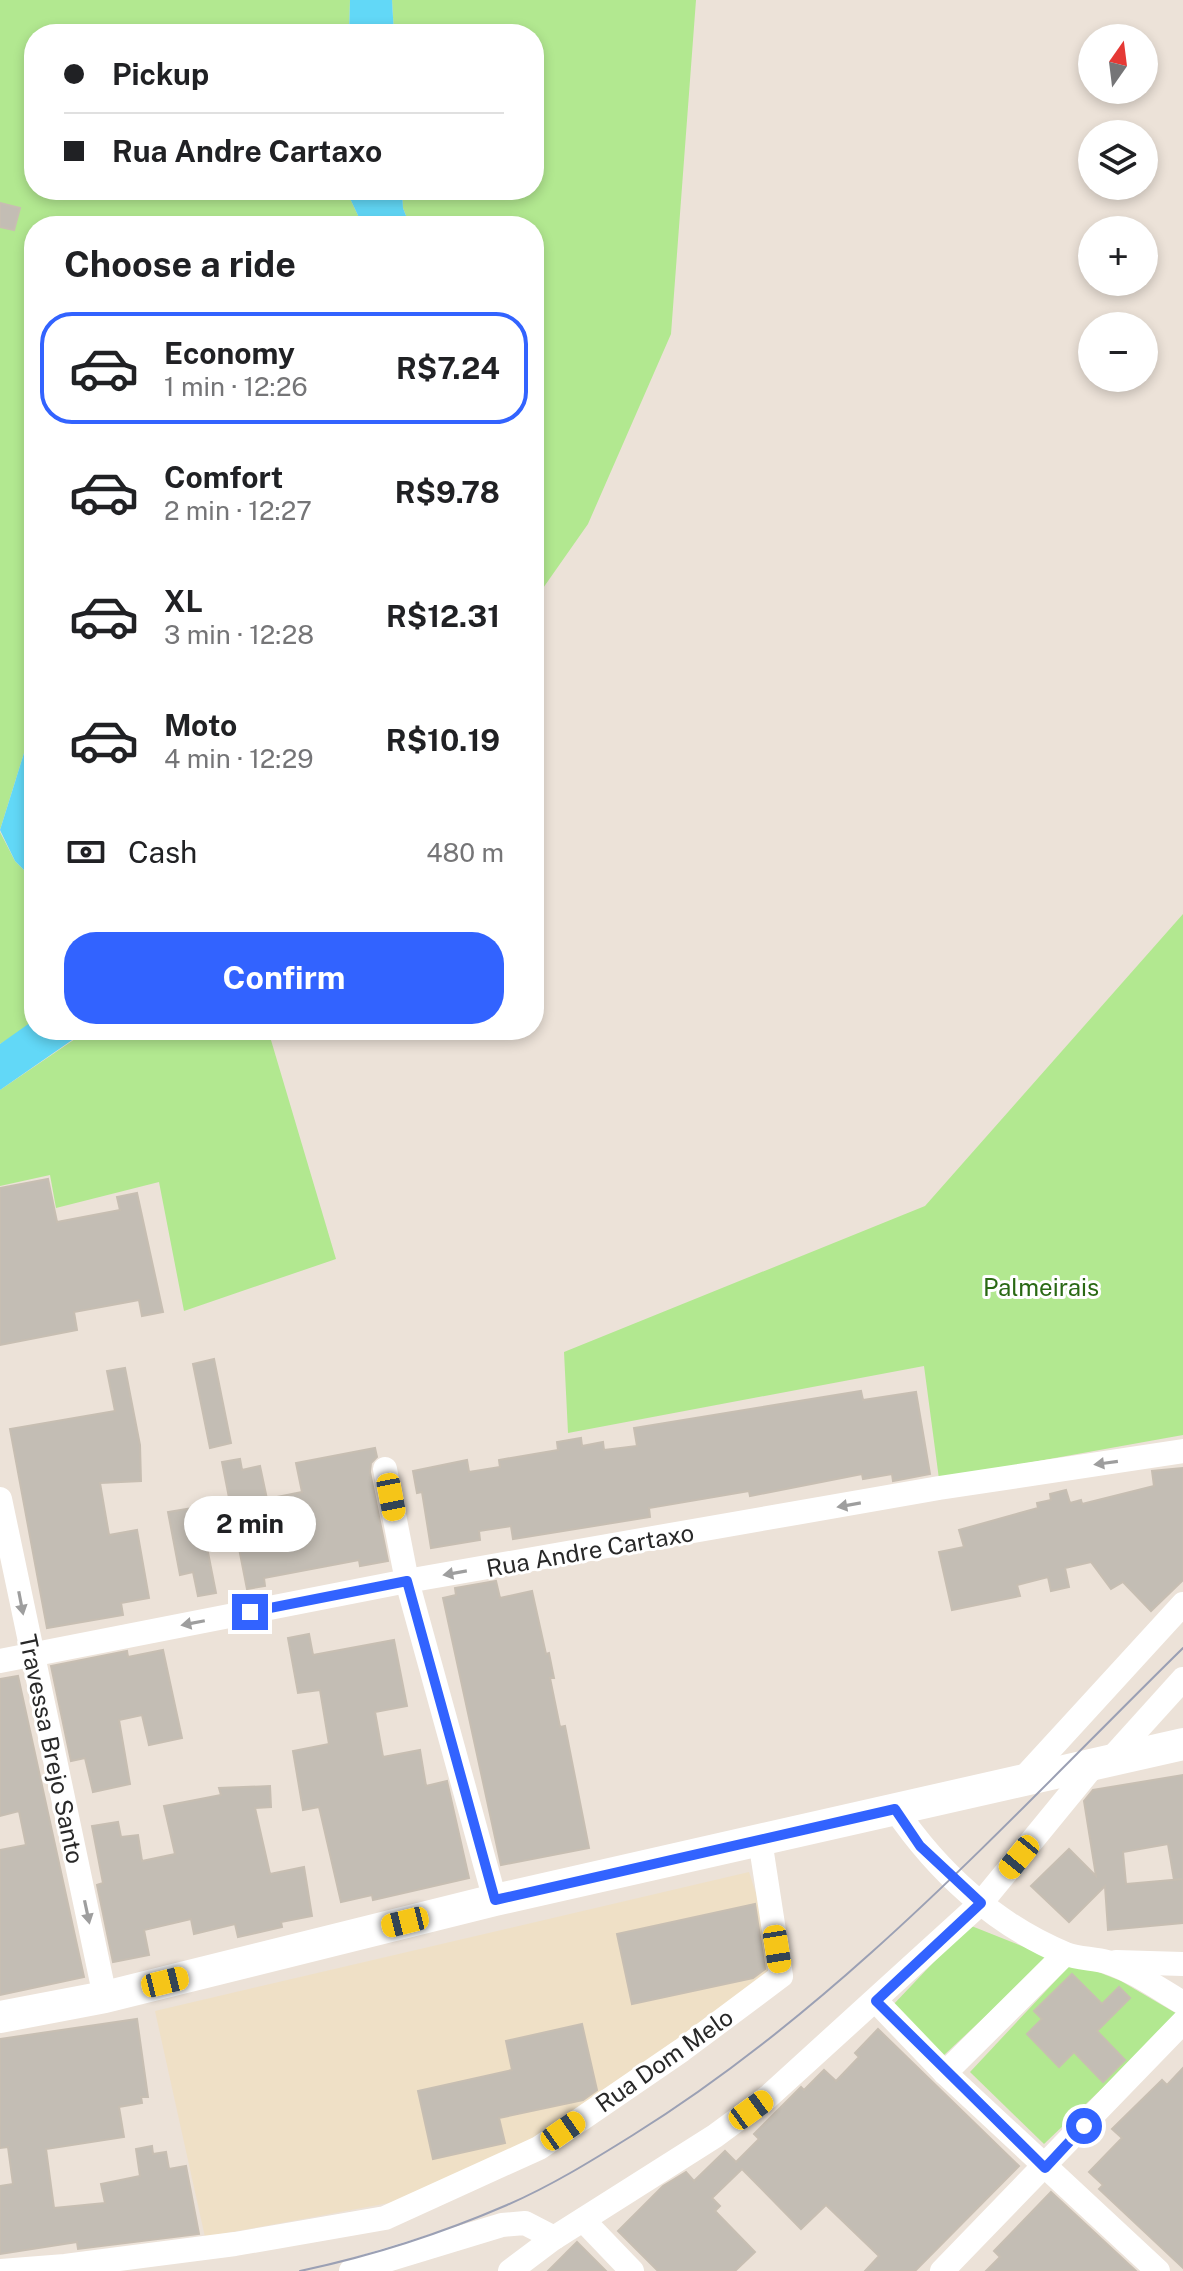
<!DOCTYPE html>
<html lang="en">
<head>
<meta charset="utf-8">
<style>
  body { margin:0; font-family:"Public Sans",sans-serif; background:#f6f6f6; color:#202124; height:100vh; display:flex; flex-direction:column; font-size:30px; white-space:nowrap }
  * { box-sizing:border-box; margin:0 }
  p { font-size:26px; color:#757577 }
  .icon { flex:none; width:44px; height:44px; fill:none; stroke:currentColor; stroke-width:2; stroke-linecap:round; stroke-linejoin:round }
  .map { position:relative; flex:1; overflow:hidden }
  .drawer { position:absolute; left:24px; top:216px; width:520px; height:824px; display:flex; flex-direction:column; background:#fff; border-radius:32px; box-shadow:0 4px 12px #0003 }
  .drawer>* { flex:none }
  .guide { position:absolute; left:24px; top:24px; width:520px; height:176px; border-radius:32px; box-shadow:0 4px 12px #0003; display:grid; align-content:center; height:176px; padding:0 40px; background:#fff }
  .needle { width:52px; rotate:14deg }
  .tools { position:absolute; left:1078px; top:24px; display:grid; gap:16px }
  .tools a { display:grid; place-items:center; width:80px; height:80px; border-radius:50%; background:#fff; box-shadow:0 4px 12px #0003; font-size:40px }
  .end { position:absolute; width:36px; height:36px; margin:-18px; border:10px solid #3263ff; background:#fff; box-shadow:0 0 0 4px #fff }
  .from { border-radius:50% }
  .bubble { position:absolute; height:56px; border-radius:28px; background:#fff; box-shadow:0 4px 12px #0003; font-size:26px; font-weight:700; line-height:56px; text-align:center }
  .car { position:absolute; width:24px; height:48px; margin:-24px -12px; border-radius:10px; box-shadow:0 0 6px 2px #0007; background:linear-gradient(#f5c518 24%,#345 0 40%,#f5c518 0 76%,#345 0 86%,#f5c518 0) }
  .guide b { display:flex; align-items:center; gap:28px; height:76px; font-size:30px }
  .guide b+b { border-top:2px solid #e0e0e0 }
  .guide i { width:20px; height:20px; background:#202124 }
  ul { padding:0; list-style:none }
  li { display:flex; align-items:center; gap:24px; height:112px; margin:0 16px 12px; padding:0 24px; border:4px solid transparent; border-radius:32px }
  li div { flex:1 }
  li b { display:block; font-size:30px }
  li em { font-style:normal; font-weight:700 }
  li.selected { border-color:#3263ff }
  li>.icon { width:72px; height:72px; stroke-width:1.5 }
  h2 { padding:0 40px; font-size:36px; line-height:96px }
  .pay { display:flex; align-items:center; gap:20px; height:88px; padding:0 40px; font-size:30px }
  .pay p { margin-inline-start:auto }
  .cta { display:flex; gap:16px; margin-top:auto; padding:16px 40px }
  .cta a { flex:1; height:92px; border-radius:32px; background:#3263ff; color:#fff; font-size:32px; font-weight:700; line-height:92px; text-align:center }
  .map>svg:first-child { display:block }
</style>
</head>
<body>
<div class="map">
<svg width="1183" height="2271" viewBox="0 0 1183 2271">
  <rect width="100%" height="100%" fill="#ece2d8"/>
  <path fill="#efe0c6" d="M749,1872l33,101 -270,182 -96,43 -211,39 -50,-226z"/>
  <g fill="#b2e890">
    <path d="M0,0h350l-1,34h-315v156h312l17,36h-329v495l-34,109z"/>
    <path d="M392,0h304l-25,334 -83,190 -54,77v-375h-124l-7,-18 -1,-18h132v-156h-140z"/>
    <path d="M0,832l15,29 19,19v137l-9,12 -25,15z"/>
    <path d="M1183,914v521l-244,44 -15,-113 -356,67 -4,-81 361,-146z"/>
    <path d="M80,1030h188l68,229 -152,52 -25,-129 -103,26 -6,-33 -50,11v-96l75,-51z"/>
    <path d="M969,1925l80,32 -106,99 -51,-50z"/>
    <path d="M1073,1962l48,19 58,34 -135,129 -74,-72z"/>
  </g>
  <g fill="#62d8f7">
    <path d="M350,0h42l2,34h-45z"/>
    <path d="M346,190h56l1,18 7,18h-47z"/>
    <path d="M34,721v159l-19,-19 -15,-31z"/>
    <path d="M34,1020v10h46l-5,8 -75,52v-46z"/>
  </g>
  <g fill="#c3bdb4" stroke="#c7beb2" stroke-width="2">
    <path d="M0,203l20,5 -6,22 -14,-3z"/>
    <path d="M48,1179l9,43 63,-12 -3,-13 20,-4 26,119 -21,4 -3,-16 -65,12 3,18 -77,15v-157z"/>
    <path d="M214,1359l17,84 -21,5 -17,-84z"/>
    <path d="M125,1368l15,77 1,36 -41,2 9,52 28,-5 12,68 -28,5 2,12 -76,13 -37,-199 105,-18 -8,-40z"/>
    <path d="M861,1391l2,9 53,-8 14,82 -37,7 -1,-7 -29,5 -1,-5 -112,22 -1,-5 -100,17 1,9 -137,22 -2,-13 -32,5 1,9 -49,8 -9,-56 -5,1 -4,-22 54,-11 2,12 31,-5 -1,-7 59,-10 -1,-8 24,-4 1,8 21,-4 1,8 33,-4 -3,-18z"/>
    <path d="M375,1448l2,9 -6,6 -1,9 18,89 -28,5 -1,-6 -95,18 1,8 -18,3 -25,-127 18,-3 2,11 18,-4 7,33 35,-7 -6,-29z"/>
    <path d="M1183,1468v112l-32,31 -28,-29 -12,7 -20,-27 -26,6 4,19 -18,4 -3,-14 -31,8 3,11 -68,14 -13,-58 25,-5 -5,-17 79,-22 -1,-5 14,-3 -1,-6 16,-4 4,13 11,-3 1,4 72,-18 -2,-15z"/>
    <path d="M199,1507l17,86 -18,3 -5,-24 -13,3 -12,-63z"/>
    <path d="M496,1581l4,17 32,-7 14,63 3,-1 5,25h-4l10,49 5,-1 24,122 -88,17 -58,-267 13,-3 -1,-7z"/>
    <path d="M309,1634l4,21 81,-15 13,66 -32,6 8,45 37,-7 6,36 21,-5 22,97 -96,22 -1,-5 -31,7 -21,-91 -1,-4 -16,3 -10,-59 36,-7 -9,-54 -22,3 -10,-55z"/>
    <path d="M163,1650l19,88 -33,7 -7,-30 -23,5 11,64 -37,8 -8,-34 -14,3 -20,-95 76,-15 1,6z"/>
    <path d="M18,1676l66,301 -84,18v-145l26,-5 -7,-34 -19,5v-137z"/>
    <path d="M1183,1775v104l-9,1 -6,-36 -45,8 3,32 57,-5v44l-75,7 -3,-44 -36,36 -38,-36 38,-37 27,27 -12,-75 9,-11z"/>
    <path d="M270,1786l1,21 -16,1 15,66 34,-7 8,49 -31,6 1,5 -44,10 -3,-13 -41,10 -3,-15 -47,11 5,25 -36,7 -16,-77 6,-2 -11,-57 26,-4 3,15 17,-2 4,26 33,-7 -11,-48 57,-11 -2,-7z"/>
    <path d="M755,1904l10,65 -12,9 -121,26 -15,-70z"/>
    <path d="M1072,1974l30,30 17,-17 11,11 -33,33 28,29 -22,22 -29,-30 -15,15 -32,-33 15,-15 -8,-8z"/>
    <path d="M137,2019l11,78h-7l1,6 -23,4 5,30 -78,12 8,59 51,-5 -4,-19 39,-8 -4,-27 16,-3 1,8 13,-2 3,17 17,-3 13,68 -121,15 -1,-7 -77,12v-68l13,-2 -5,-37 -8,1v-109z"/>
    <path d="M582,2024l15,66 -14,10 -84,18 6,25 -72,16 -15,-68 94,-21 -6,-29z"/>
    <path d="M878,2029l141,137 -104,105h-50l14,-15 -53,-51 -25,24 -59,-60 -30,29 8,8 -5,5 40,41 -20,19h-77l-40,-40 45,-45 23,-14 8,9 31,-30 11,11 23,-23 -5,-5 47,-47 3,3 20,-20 12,11 23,-24 -4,-4z"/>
    <path d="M1183,2068v200l-84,-79 4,-4 -14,-13 33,-34 -10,-9 50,-49 5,5z"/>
    <path d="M1051,2192l85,79h-150l14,-14 -6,-6z"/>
    <path d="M577,2242l29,29h-58z"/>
  </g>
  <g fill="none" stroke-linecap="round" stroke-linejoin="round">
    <g stroke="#fff" stroke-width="24">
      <path d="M385,1469l22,112 88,319"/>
      <path d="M0,1499l105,498"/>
      <path d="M0,1661l407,-80 532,-93 244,-37"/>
      <path d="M1109,1761l74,-82"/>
      <path d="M1020,1782l163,-178"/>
      <path d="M895,1809c42,62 100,116 171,145 13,5 28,4 41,8 27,9 52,27 76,41"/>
      <path d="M1116,1962l67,2"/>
      <path d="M876,2001l69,72 213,198"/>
      <path d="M945,2073l120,-119"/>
      <path d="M583,2220l49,51"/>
      <path d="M0,2271l65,-5 170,-22 150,-26 154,-70 143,-98 99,-74 -21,-136"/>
      <path d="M351,2271l151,-46 23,-2 29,15"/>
      <path d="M510,2271l44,-33 161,-102 53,-39 213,-194 113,-138"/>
      <path d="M942,2271l241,-249"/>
    </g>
    <path stroke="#fff" stroke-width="32" d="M0,2017l105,-20 390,-97 688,-156"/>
    <path stroke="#9ba0b4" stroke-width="2" d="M300,2271c71,-15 140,-37 207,-66 44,-19 86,-45 126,-70 209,-130 376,-316 550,-487"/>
  </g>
  <defs><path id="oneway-solid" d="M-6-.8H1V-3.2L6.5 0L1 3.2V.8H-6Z" transform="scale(2)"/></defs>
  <g fill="#9e9e9e">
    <use href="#oneway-solid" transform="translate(1106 1463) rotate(172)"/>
    <use href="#oneway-solid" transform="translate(849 1505) rotate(170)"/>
    <use href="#oneway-solid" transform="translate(455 1573) rotate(170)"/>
    <use href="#oneway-solid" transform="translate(21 1603) rotate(79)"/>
    <use href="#oneway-solid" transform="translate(193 1623) rotate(169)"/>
    <use href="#oneway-solid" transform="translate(87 1912) rotate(78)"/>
  </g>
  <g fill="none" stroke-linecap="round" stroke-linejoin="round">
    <path stroke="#3263ff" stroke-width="10" d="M250,1612l157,-31 88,319 400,-91 25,37 61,57 -105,98 169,167 39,-42"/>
  </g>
  <g text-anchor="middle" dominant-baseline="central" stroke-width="6" stroke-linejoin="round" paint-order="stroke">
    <g font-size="24" fill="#2a6914" stroke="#fff">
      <text x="1041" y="1287">Palmeirais</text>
    </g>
    <g font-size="24" fill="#282828" stroke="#fff">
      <text transform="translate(590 1550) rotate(-10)">Rua Andre Cartaxo</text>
      <text transform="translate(52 1749) rotate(78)">Travessa Brejo Santo</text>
      <text transform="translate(664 2060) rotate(-35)">Rua Dom Melo</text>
    </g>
  </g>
</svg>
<div class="tools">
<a><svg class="needle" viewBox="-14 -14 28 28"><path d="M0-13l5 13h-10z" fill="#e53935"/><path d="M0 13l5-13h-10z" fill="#757577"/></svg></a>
<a><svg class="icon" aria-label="layers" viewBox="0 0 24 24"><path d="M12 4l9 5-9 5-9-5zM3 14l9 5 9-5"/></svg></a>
<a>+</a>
<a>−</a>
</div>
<i class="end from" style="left:1084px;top:2126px"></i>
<i class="end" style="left:250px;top:1612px"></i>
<div class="bubble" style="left:184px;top:1496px;width:132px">2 min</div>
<i class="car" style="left:391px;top:1497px;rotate:169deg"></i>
<i class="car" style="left:1019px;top:1857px;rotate:219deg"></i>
<i class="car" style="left:405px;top:1922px;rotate:256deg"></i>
<i class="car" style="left:777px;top:1949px;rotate:171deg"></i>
<i class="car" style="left:165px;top:1982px;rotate:76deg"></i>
<i class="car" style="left:751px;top:2110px;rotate:54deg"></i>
<i class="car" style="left:563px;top:2131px;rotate:55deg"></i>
<div class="guide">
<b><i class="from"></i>Pickup</b>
<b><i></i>Rua Andre Cartaxo</b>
</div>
<section class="drawer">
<h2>Choose a ride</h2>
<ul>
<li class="selected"><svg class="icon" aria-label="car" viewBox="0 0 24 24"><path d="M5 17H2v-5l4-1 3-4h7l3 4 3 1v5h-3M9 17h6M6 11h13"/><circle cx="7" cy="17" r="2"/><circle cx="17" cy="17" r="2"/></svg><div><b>Economy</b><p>1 min · 12:26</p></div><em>R$7.24</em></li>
<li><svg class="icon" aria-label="car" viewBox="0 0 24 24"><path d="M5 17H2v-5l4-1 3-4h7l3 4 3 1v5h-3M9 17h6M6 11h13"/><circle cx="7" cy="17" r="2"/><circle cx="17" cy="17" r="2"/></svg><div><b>Comfort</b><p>2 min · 12:27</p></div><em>R$9.78</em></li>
<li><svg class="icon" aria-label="car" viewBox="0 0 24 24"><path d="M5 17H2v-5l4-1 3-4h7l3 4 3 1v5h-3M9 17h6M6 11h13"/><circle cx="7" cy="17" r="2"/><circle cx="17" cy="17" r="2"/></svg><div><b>XL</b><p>3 min · 12:28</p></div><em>R$12.31</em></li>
<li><svg class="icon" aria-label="car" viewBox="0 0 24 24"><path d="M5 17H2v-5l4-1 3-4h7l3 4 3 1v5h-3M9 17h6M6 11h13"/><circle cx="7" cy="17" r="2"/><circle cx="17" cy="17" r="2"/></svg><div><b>Moto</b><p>4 min · 12:29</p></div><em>R$10.19</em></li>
</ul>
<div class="pay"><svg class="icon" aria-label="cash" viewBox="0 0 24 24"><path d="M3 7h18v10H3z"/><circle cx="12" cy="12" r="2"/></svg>Cash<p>480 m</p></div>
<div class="cta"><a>Confirm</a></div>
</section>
</div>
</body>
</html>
